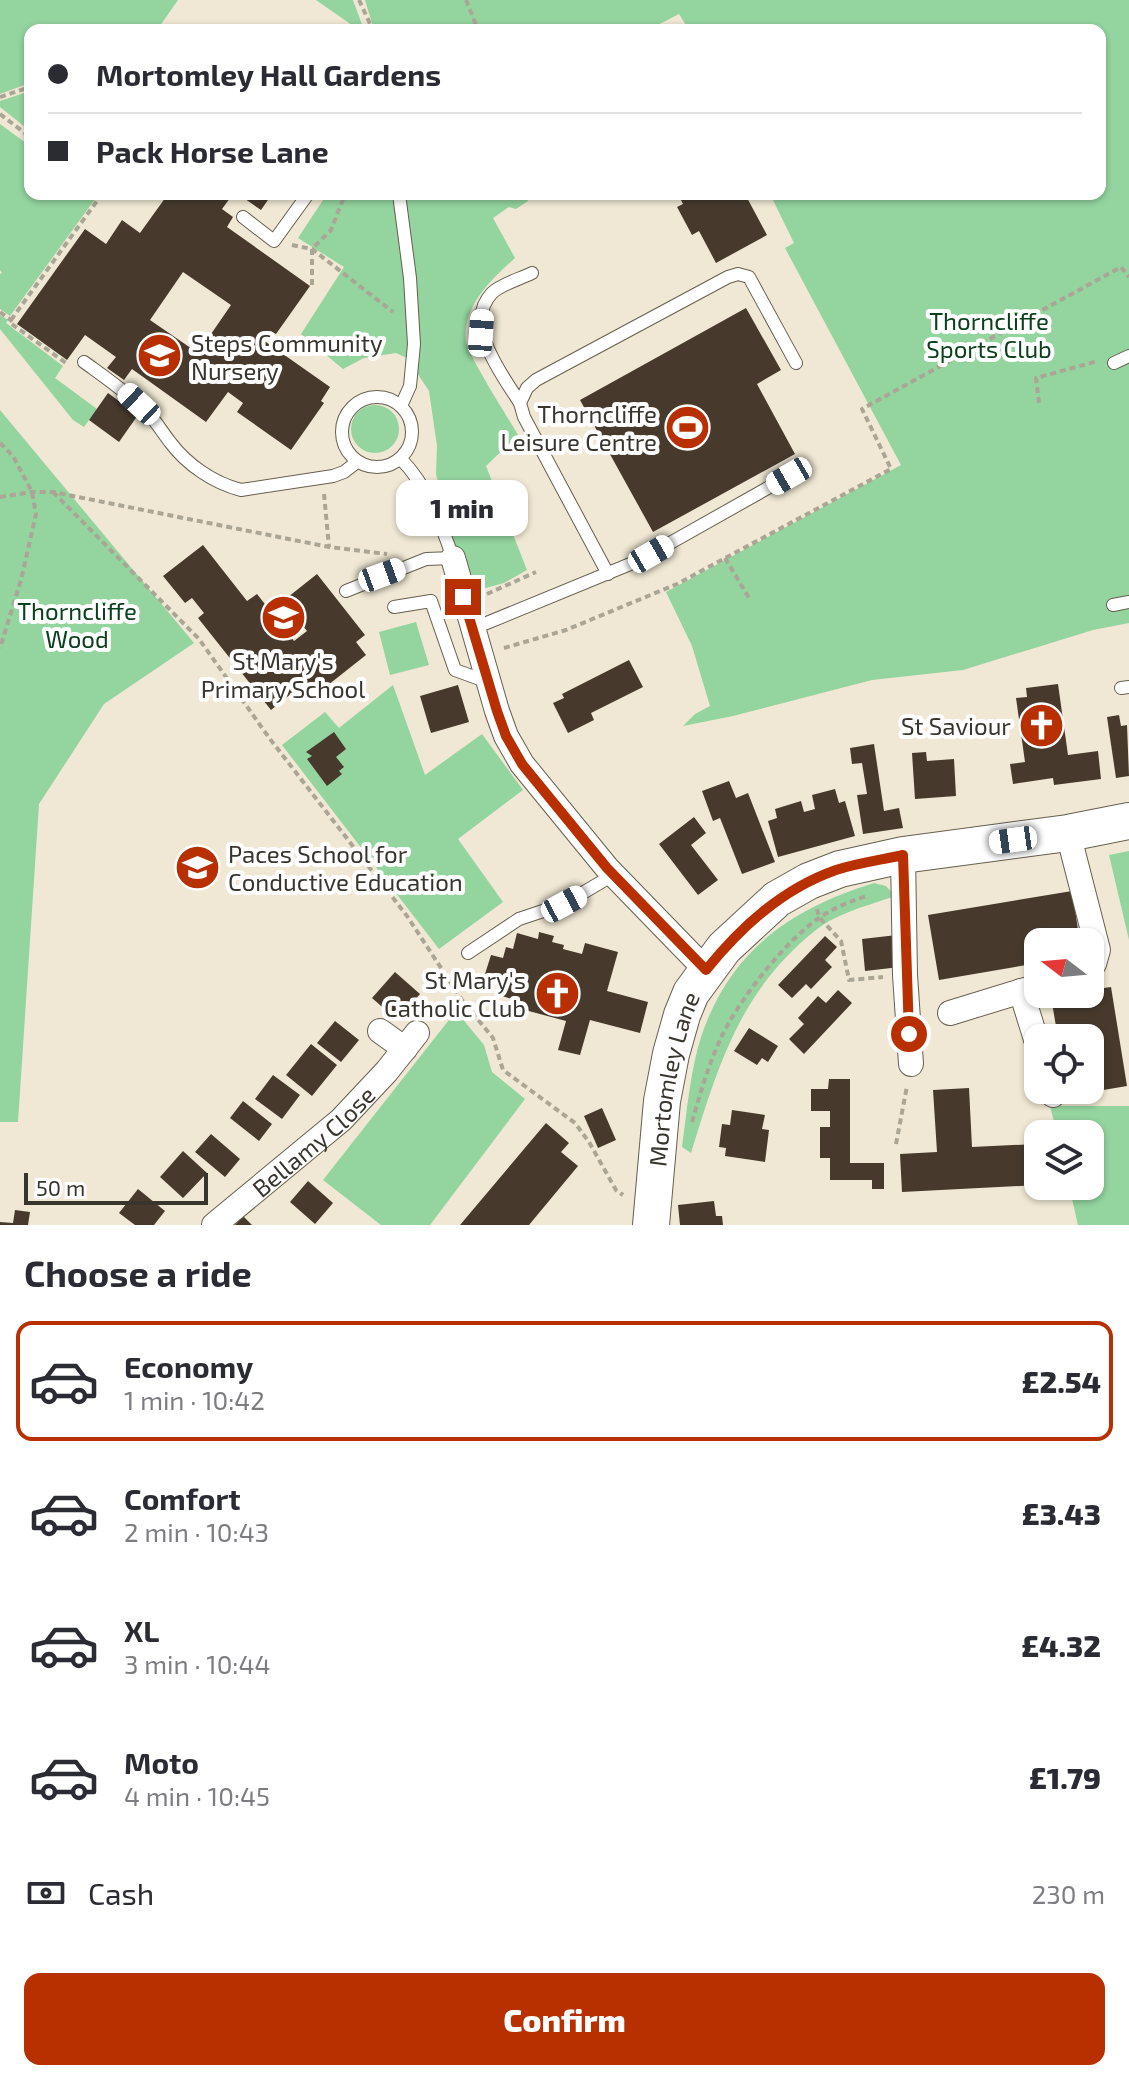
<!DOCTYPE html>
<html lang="en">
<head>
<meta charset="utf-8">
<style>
  body { margin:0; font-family:"Exo 2",sans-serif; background:#f2f2f3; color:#2b2b33; height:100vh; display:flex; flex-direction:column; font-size:30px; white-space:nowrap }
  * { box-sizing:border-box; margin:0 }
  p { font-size:26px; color:#7c7c81 }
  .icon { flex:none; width:44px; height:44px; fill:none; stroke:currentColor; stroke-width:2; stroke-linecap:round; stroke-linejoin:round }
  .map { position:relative; height:1225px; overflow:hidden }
  .panel { display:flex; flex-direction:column; background:#fff; flex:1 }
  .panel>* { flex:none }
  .top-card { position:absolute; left:24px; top:24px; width:1082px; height:176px; border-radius:16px; box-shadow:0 2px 6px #0004; display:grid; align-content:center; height:176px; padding:0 24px; background:#fff }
  .needle { width:52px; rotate:286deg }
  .fabs { position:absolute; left:1024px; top:928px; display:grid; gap:16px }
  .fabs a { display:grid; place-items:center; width:80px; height:80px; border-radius:16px; background:#fff; box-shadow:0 2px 6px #0004; font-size:40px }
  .scale { position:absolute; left:24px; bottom:20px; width:184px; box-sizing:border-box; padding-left:8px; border:4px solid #38352e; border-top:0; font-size:22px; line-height:28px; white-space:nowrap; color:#38352e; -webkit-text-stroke:6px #fff; paint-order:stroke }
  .end { position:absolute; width:36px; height:36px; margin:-18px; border:10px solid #b82f00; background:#fff; box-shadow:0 0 0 4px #fff }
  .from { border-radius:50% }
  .bubble { position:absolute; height:56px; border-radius:16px; background:#fff; box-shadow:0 2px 6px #0004; font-size:26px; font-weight:800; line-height:56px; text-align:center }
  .car { position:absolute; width:24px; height:48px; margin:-24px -12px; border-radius:10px; box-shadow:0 0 6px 2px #0007; background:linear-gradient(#fff 24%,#345 0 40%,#fff 0 76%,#345 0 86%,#fff 0) }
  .top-card b { display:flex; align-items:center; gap:28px; height:76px; font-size:30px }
  .top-card b+b { border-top:2px solid #e1e1e2 }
  .top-card i { width:20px; height:20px; background:#2b2b33 }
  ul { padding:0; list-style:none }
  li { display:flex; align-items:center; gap:24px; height:120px; margin:0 16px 12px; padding:0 8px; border:4px solid transparent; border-radius:16px }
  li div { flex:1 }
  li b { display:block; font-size:30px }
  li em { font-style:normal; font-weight:800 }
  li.current { border-color:#b82f00 }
  li>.icon { width:72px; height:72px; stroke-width:1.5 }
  h2 { padding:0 24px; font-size:36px; line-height:96px }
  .pay { display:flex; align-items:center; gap:20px; height:88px; padding:0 24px; font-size:30px }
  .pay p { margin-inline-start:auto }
  .button { display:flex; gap:16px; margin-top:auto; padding:16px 24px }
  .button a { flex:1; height:92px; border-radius:16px; background:#b82f00; color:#fff; font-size:32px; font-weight:800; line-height:92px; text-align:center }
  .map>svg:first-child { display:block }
</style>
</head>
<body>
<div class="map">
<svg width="1129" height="1225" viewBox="0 0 1129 1225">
  <rect width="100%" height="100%" fill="#f0e8d4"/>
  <g fill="#93d49f">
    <path d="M0,0h178l-21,30h-127v53l-30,11z"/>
    <path d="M316,0h37l11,30h-5z"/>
    <path d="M365,0h764v623l-36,7 -130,40 -91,10 -139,36 -50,10 12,-12 15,-8 -18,-60 -26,-54 235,-127 -116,-217 9,-5 -24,-49h330v-164h-411l-10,-16 -31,16h-274z"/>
    <path d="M30,91v40l-30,-24v-6z"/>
    <path d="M0,124l30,22v48l68,1 -88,121 -10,-7v-35l2,-1 -2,-3z"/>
    <path d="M327,194h197l4,7 -12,8 -7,-2 -16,11 22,40c-23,21 -53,48 -49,83 1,13 43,78 52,94l-32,31 41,104 -23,13 -37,10 -31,-119 1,-28 -8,-55 -22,-33 -11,-5 -32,5 -21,11 -42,-35 43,-67 -46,-29z"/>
    <path d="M0,315l8,5 -2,3 57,43 -8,12 42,31 -13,18 -11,-7 -73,-91z"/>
    <circle cx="375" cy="429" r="24"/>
    <path d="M0,410l194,233 -90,61 -65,100 -21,318h-18z"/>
    <path d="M416,622l13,43 -39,10 -11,-43z"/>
    <path d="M393,685l32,90 57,-41 41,56 -65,49 45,63 -64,47 -157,-204 43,-33 14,16z"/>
    <path d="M1129,851v89l-20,-85z"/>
    <path d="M874,883l12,3 9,10c-25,9 -58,17 -79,34 -76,60 -98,136 -125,223l-9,-6c5,-36 8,-75 19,-110 29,-86 89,-128 173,-154z"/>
    <path d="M456,1011l28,34 8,27 33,27 -95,126h-49l-58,-45z"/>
    <path d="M1050,1106h79v119h-51l-9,-39h21v-52h-33z"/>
  </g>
  <g fill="#473a2d" fill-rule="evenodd">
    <path d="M168,194h65l-11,15 11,8 -6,10 83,59 -34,48 -6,-3 -7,9 67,47 -9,14 3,2 -33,47 -54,-38 6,-9 -15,-11 -22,30 -74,-53 -8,11 -17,-12 9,-11 -31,-22 -18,25 -50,-36 68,-95 21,15 16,-24 18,13zM183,272l48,33 -33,48 -48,-33z"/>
    <path d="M238,194h34l-11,16z"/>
    <path d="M678,194h67l22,41 -51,28 -17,-32 -7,4 -15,-28 6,-3z"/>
    <path d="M746,308l35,62 -24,14 38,70 -142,78 -73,-132z"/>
    <path d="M108,393l30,22 -19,27 -30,-22z"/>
    <path d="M203,545l44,56 10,-7 37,47 13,-10 -24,-30 34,-27 48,61 -9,7 10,13 -43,34 -4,-6 -11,9 -6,-7 -31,25 -73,-92 6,-5 -12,-15 -7,5 -22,-27z"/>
    <path d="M629,660l14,27 -52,26 3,7 -26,13 -15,-30 11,-5 -2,-4z"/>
    <path d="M1058,684l10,71 30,-4 3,28 -47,6 -1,-7 -40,6 -3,-20 15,-2 -9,-64 11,-1 -1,-9z"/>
    <path d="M458,685l11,37 -38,11 -11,-37z"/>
    <path d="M1119,715l2,11 6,-1 2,51 -13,2 -9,-61z"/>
    <path d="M334,732l12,17 -10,8 8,10 -5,4 3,3 -15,12 -20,-27 5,-3 -6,-4z"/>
    <path d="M874,744l10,67 15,-3 4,20 -40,6 -6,-39 10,-1 -5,-31 -10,1 -2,-16z"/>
    <path d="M926,752l1,9 27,-2 2,37 -41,3 -3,-46z"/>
    <path d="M729,781l7,17 12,-5 27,69 -33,12 -22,-56 -7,3 -11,-30z"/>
    <path d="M835,789l4,14 6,-2 10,35 -77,21 -10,-36 9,-3 -2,-9 26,-8 3,11 11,-3 -3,-14z"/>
    <path d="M694,817l12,16 -15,12 27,35 -20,15 -39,-51z"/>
    <path d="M1072,891l8,51h-42v21l-99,17 -11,-65z"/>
    <path d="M539,932l15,4 -2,6 12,3 -1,4 19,5 3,-11 33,9 -11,39 41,11 -8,31 -50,-13 -10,35 -22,-5 8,-29 -56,-15 2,-7 -13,-4 3,-9 -6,-2 2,-7 -13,-3 6,-19 12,3 3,-11 7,2 4,-16 21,6z"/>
    <path d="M897,935l3,32 -35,4 -3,-32z"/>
    <path d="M825,936l12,11 -12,13 7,7 -21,22 -5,-5 -14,14 -14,-13z"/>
    <path d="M395,972l25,22 -23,26 -25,-22z"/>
    <path d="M1111,987l16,99 -59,10 -1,-6h23v-52h-32l-7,-41 39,-3v-4z"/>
    <path d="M838,990l14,13 -48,51 -15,-15 15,-15 -6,-6 20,-22 8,7z"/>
    <path d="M335,1021l24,19 -18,22 -24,-19z"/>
    <path d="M749,1028l29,18 -10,16 -6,-4 -5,7 -23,-14z"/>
    <path d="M311,1044l26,21 -25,31 -26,-21z"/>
    <path d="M273,1075l27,20 -18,24 -27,-20z"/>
    <path d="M829,1079h21v84h34v26h-12v-9h-42v-22h-10v-31h10v-16h-19v-22h17z"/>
    <path d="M969,1088l3,59 64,-3 2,41 -136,7 -2,-38 37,-2 -4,-62z"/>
    <path d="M243,1101l29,23 -13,17 -29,-23z"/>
    <path d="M602,1108l14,32 -18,8 -14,-32z"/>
    <path d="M732,1110l33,5 -3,14 7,1 -4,32 -40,-6 1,-8 -7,-1 3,-23 8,1z"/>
    <path d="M546,1123l23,20 -8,9 17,14 -49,59h-69z"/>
    <path d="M211,1134l29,25 -15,18 -30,-25z"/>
    <path d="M183,1151l24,22 -24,25 -23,-21z"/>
    <path d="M308,1181l25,22 -18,21 -25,-22z"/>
    <path d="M138,1189l27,22 -11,14h-19l-16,-12z"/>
    <path d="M714,1201l2,15h6l1,9h-43l-2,-20z"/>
    <path d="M15,1210l15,2 -2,13h-28v-3l13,1z"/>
    <path d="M243,1216l9,9h-17z"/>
  </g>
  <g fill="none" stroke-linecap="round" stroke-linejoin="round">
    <defs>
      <g id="lane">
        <path d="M399,194l11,84 4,66 -4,42 -9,20"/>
        <path d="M243,217l31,24 34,-47"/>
        <path d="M84,362c22,16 44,31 63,50 9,9 15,20 23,30 17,23 44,41 71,48l92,-14 11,-4 13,-10"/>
        <path d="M1114,363l15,-7"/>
        <circle cx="377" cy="432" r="35"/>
        <path d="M520,403c-17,-27 -58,-79 -28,-110 9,-9 28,-14 40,-20"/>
        <path d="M608,574l-84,-157 -4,-14 7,-15 9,-8 192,-103 10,-3 11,3 47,86"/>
        <path d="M346,591l80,-32 27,-1c-13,-37 -25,-71 -52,-99"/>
        <path d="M1113,605l16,-3"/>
        <path d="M394,607l37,-6 24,69 33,12"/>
        <path d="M472,629l168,-69 149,-84"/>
        <path d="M1121,688l8,-1"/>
        <path d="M468,953l51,-34 45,-15 49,-29"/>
      </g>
      <g id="street">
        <path d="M453,558l44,153 9,25 16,28 85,104 99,102"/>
        <path d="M1068,833l30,117 -4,14 -4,3"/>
        <path d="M903,855l2,120 6,89"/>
        <path d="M1021,991l17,55"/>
        <path d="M950,1013l88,-27"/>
        <path d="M380,1031l25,18"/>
        <path d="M1052,1090l1,5"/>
        <path id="s1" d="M214,1225l127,-105 46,-49 30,-38"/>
      </g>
      <g id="secondary">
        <path id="s2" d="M651,1225l11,-124 9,-47 11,-39 9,-22 33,-45 53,-49 32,-18 31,-12 63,-14 165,-22 61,-12"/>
      </g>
    </defs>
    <use href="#lane" stroke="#665f4e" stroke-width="14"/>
    <use href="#street" stroke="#665f4e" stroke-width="26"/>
    <use href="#secondary" stroke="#665f4e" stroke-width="38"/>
    <g stroke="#aba595" stroke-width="4" stroke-dasharray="6 4" stroke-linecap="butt">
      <path d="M359,0l14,30"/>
      <path d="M466,0l12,30"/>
      <path d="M0,97l30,-10"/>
      <path d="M0,114l30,23"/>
      <path d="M292,245l20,4 81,63"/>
      <path d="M312,285v-36l19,-19 14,-36"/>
      <path d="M0,312l11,8 -2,2 57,41"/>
      <path d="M11,320l91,-126"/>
      <path d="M1039,403l-3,-25 62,-17"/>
      <path d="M0,443l13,13 19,36 4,22 -15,66 -21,68"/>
      <path d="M53,492l146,147 71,100 137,177 55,84 31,38 10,32 72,53 14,19 27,48 7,5"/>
      <path d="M324,494l5,53"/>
      <path d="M0,497l32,-5h21l276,55 58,7"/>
      <path d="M725,558l24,40"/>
      <path d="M487,594l49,-22"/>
      <path d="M504,648l62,-18 111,-46 214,-115 -29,-60 259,-142 8,10"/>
      <path d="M817,909l2,8 22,24 8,39 34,-3"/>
      <path d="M692,1122c8,-28 16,-56 28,-82 17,-38 67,-102 102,-124 14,-9 29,-15 45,-20"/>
      <path d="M896,1144l11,-58"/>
    </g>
    <use href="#lane" stroke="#fff" stroke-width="12"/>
    <use href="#street" stroke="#fff" stroke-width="24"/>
    <use href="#secondary" stroke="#fff" stroke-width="36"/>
  </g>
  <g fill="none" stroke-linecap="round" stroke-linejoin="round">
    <path stroke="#b82f00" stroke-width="10" d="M463,597l34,114 9,25 16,28 85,104 99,102c35,-43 76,-81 130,-100 22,-7 45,-10 67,-15l6,179"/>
  </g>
  <defs>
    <symbol id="school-disc" viewBox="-11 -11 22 22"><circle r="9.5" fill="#b82f00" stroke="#fff"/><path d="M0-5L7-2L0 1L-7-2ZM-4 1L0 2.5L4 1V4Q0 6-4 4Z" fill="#fff"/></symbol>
    <symbol id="stadium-disc" viewBox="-11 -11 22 22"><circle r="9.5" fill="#b82f00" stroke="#fff"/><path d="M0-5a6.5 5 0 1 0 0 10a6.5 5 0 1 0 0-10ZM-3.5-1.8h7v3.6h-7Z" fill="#fff"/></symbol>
    <symbol id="church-disc" viewBox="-11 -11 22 22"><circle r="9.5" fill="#b82f00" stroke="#fff"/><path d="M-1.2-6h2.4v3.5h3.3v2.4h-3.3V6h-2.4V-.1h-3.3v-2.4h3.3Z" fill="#fff"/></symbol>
  </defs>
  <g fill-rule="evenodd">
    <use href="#school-disc" x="134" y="330" width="51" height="51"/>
    <use href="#stadium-disc" x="662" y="402" width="51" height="51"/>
    <use href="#school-disc" x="258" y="592" width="51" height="51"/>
    <use href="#church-disc" x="1016" y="700" width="51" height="51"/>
    <use href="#school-disc" x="172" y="842" width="51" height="51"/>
    <use href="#church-disc" x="532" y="968" width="51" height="51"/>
  </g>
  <g text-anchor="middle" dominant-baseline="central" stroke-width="8" stroke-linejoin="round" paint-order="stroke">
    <g font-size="24" fill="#0a401c" stroke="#fff">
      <text x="989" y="320">Thorncliffe<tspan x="989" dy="28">Sports Club</tspan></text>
      <text x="77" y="610">Thorncliffe<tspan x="77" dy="28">Wood</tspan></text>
    </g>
    <g font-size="24" fill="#38352e" stroke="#fff" text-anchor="end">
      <text x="191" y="342" text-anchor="start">Steps Community<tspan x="191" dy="28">Nursery</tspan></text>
      <text x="657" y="413">Thorncliffe<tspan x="657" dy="28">Leisure Centre</tspan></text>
      <text x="283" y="660" text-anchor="middle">St Mary's<tspan x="283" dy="28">Primary School</tspan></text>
      <text x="1011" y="725">St Saviour</text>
      <text x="228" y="853" text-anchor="start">Paces School for<tspan x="228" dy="28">Conductive Education</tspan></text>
      <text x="526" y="979">St Mary's<tspan x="526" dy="28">Catholic Club</tspan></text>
    </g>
    <g font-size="24" fill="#38352e" stroke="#fff">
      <text stroke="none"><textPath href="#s2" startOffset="148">Mortomley Lane</textPath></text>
      <text stroke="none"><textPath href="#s1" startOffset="130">Bellamy Close</textPath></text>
    </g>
  </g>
</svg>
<div class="fabs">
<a><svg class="needle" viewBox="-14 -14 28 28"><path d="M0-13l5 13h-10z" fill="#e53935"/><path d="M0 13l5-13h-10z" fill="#7c7c81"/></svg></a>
<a><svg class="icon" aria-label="locate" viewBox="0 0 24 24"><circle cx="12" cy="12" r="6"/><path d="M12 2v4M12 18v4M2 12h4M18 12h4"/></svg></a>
<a><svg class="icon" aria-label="layers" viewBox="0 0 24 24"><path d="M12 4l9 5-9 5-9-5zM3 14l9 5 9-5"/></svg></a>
</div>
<div class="scale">50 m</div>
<i class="end from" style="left:909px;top:1034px"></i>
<i class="end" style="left:463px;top:597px"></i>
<div class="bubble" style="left:396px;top:480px;width:132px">1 min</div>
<i class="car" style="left:481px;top:333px;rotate:4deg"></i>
<i class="car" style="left:139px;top:404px;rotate:313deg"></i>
<i class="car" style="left:789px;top:476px;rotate:240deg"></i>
<i class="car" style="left:651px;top:554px;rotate:60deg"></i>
<i class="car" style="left:382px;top:575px;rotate:70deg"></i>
<i class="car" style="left:1013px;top:840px;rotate:262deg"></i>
<i class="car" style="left:564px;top:904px;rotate:62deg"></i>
<div class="top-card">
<b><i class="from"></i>Mortomley Hall Gardens</b>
<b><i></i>Pack Horse Lane</b>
</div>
</div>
<section class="panel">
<h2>Choose a ride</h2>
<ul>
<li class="current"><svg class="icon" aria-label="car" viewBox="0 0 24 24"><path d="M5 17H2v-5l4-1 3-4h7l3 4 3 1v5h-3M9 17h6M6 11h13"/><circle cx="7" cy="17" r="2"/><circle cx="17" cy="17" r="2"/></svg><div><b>Economy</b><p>1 min · 10:42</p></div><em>£2.54</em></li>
<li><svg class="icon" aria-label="car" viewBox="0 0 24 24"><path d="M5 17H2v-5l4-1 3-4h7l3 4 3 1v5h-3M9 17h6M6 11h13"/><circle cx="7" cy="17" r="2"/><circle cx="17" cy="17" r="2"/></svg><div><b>Comfort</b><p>2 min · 10:43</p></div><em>£3.43</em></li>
<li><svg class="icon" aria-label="car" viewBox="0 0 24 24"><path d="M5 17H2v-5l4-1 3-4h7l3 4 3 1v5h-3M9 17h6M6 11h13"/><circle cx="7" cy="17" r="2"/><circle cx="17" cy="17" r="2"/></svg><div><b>XL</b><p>3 min · 10:44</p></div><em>£4.32</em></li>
<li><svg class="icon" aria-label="car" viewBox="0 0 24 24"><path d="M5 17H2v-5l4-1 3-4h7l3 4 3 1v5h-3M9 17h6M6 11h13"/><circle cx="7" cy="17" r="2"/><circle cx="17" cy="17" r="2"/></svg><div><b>Moto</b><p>4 min · 10:45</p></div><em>£1.79</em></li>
</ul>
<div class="pay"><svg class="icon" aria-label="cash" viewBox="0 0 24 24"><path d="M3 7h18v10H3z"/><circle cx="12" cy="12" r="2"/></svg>Cash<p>230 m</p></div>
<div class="button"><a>Confirm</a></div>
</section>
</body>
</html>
